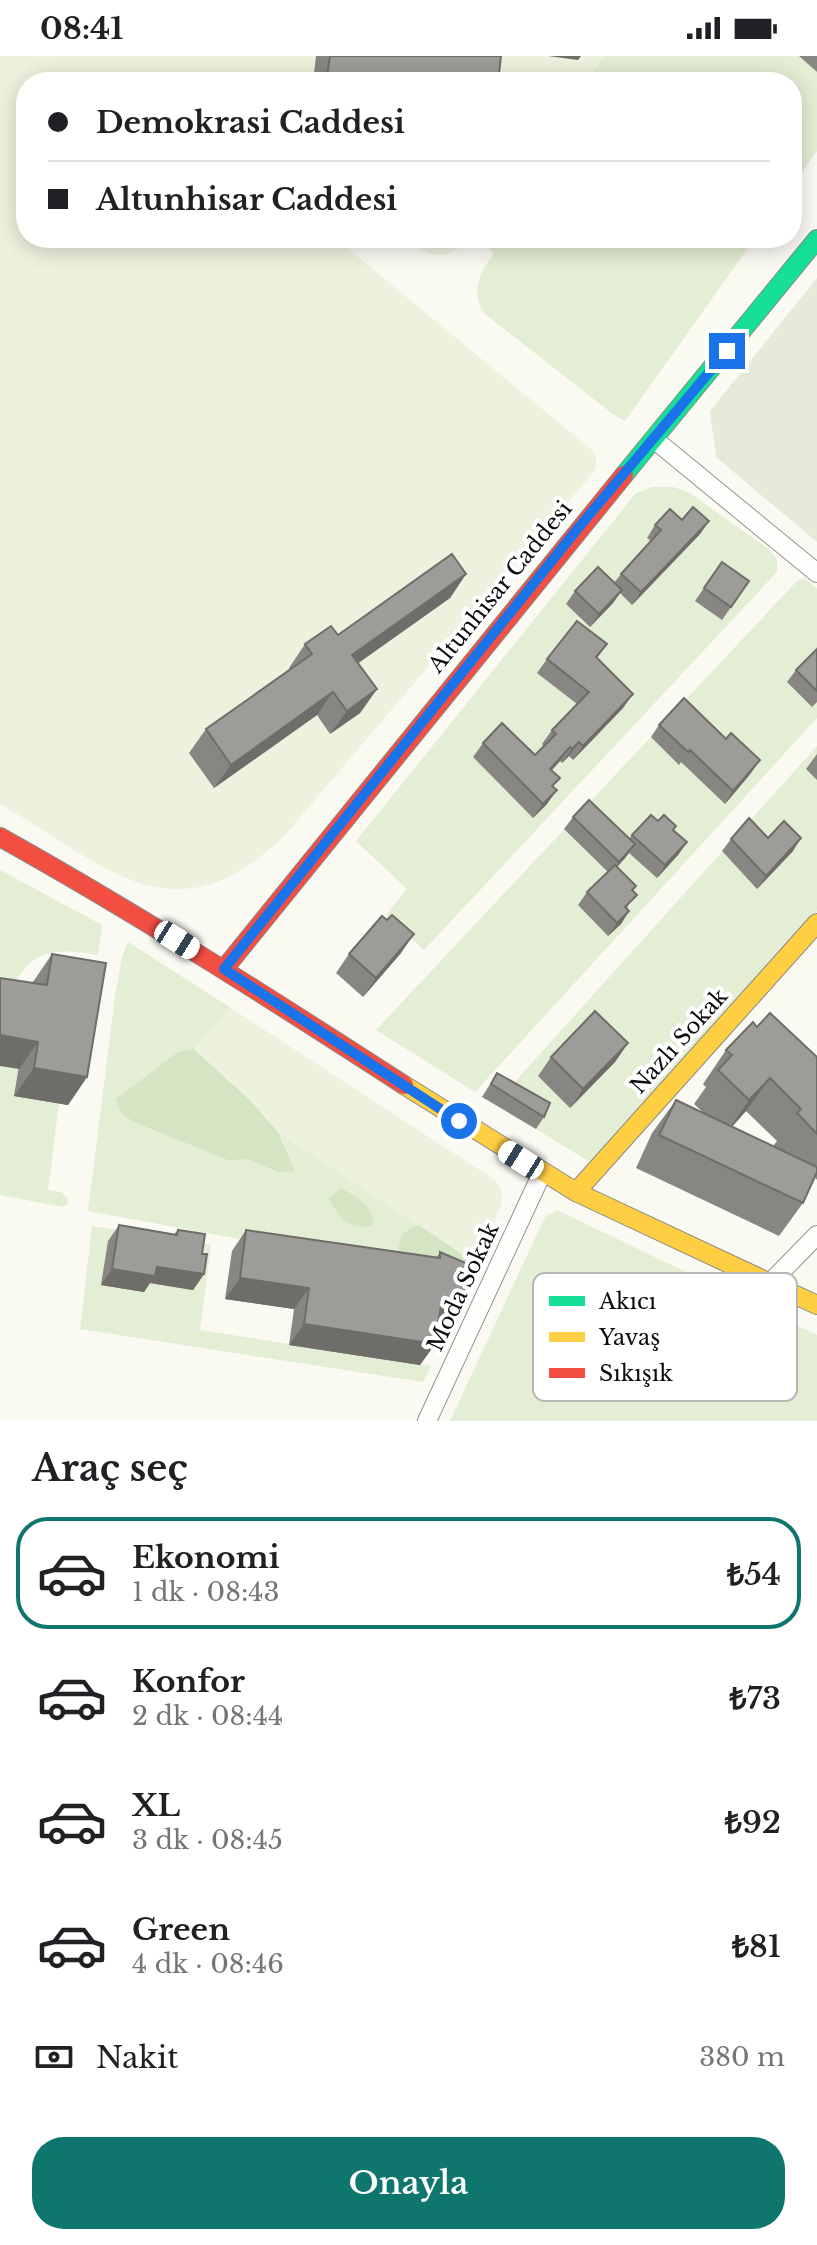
<!DOCTYPE html>
<html lang="tr">
<head>
<meta charset="utf-8">
<style>
  body { margin:0; font-family:"Libre Baskerville",serif; background:#f2f2f2; color:#202124; height:100vh; display:flex; flex-direction:column; font-size:30px; white-space:nowrap }
  * { box-sizing:border-box; margin:0 }
  p { font-size:26px; color:#757577 }
  .icon { flex:none; width:44px; height:44px; fill:none; stroke:currentColor; stroke-width:2; stroke-linecap:round; stroke-linejoin:round }
  .map { position:relative; height:1365px; overflow:hidden }
  .side { display:flex; flex-direction:column; background:#fff; flex:1 }
  .side>* { flex:none }
  .guide { position:absolute; left:16px; top:16px; width:786px; height:176px; border-radius:32px; box-shadow:0 4px 20px #0003; display:grid; align-content:center; height:176px; padding:0 32px; background:#fff }
  .end { position:absolute; width:36px; height:36px; margin:-18px; border:10px solid #1a73e8; background:#fff; box-shadow:0 0 0 4px #fff }
  .from { border-radius:50% }
  .car { position:absolute; width:24px; height:48px; margin:-24px -12px; border-radius:10px; box-shadow:0 0 6px 2px #0007; background:linear-gradient(#fff 24%,#345 0 40%,#fff 0 76%,#345 0 86%,#fff 0) }
  .guide b { display:flex; align-items:center; gap:28px; height:76px; font-size:30px }
  .guide b+b { border-top:2px solid #e0e0e0 }
  .guide i { width:20px; height:20px; background:#202124 }
  ul { padding:0; list-style:none }
  li { display:flex; align-items:center; gap:24px; height:112px; margin:0 16px 12px; padding:0 16px; border:4px solid transparent; border-radius:32px }
  li div { flex:1 }
  li b { display:block; font-size:30px }
  li em { font-style:normal; font-weight:600 }
  li.current { border-color:#0f766e }
  li>.icon { width:72px; height:72px; stroke-width:1.5 }
  h2 { padding:0 32px; font-size:36px; line-height:96px }
  .pay { display:flex; align-items:center; gap:20px; height:88px; padding:0 32px; font-size:30px }
  .pay p { margin-inline-start:auto }
  .primary-button { display:flex; gap:16px; margin-top:auto; padding:16px 32px }
  .primary-button a { flex:1; height:92px; border-radius:32px; background:#0f766e; color:#fff; font-size:32px; font-weight:600; line-height:92px; text-align:center }
  .status { display:flex; justify-content:space-between; align-items:center; height:56px; padding:0 40px; background:#fff; direction:ltr }
  .status svg { height:22px; fill:currentColor }
  .map>svg:first-child { display:block }
</style>
</head>
<body>
<div class="status"><b>08:41</b><svg viewBox="0 0 49 12"><path d="M0 12V9h3v3zM5 12V6h3v6zM10 12V3h3v9zM15 12V0h3v12zM26 1h20v11H26zM47 4h2v5h-2z"/></svg></div>
<div class="map">
<svg width="817" height="1365" viewBox="0 0 817 1365">
  <rect width="100%" height="100%" fill="#faf9f2"/>
  <g fill="#e3eed4">
    <path d="M604,0h195l18,16v79l-25,35v-104h-207z"/>
    <path d="M477,182h278l-130,183 -12,-7 -128,-100c-16,-23 -5,-41 9,-61z"/>
    <path d="M652,431h21l15,5 82,58 7,10v12l-353,378 -38,-35 21,-26 -51,-48 280,-348z"/>
    <path d="M805,522l12,11v129l-342,374 -99,-62 421,-449z"/>
    <path d="M817,690v165l-227,251 -95,-58z"/>
    <path d="M0,814l102,55 -4,30c-62,-11 -71,2 -98,54z"/>
    <path d="M128,886l103,66 -37,41 -16,3 -56,63 16,9 92,37 18,-2 30,12h17l-15,-38 197,131 -29,65 -4,-3 16,-38 -35,-15 -337,-62 27,-215 7,-39z"/>
    <path d="M42,919l-9,7 -18,113 44,8 -11,87 13,2 6,5 1,7 -5,3 -63,-12v-130l29,-82z"/>
    <path d="M557,1154l260,125v86h-367l95,-204z"/>
    <path d="M92,1170l119,19 -11,85 231,36 -8,16 -343,-53z"/>
  </g>
  <g fill="#d4e5c3">
    <path d="M194,993l56,51 29,33 16,38 -17,1 -30,-13 -18,2 -92,-37 -16,-9 -6,-16 62,-47z"/>
    <path d="M341,1132c15,9 28,15 33,32l-3,6c-22,5 -34,-10 -42,-28z"/>
    <path d="M420,1169l57,39 -13,30 -6,-1 -60,-40c1,-17 6,-23 22,-28z"/>
  </g>
  <path fill="#e6ead8" d="M817,222v264l-101,-85 -6,-46z"/>
  <g fill="#edf2de">
    <path d="M0,0h604l-19,26h-559v156h309l258,213c5,9 4,15 -1,23l-307,361c-111,109 -179,30 -285,-31z"/>
    <path d="M404,182h62c-20,27 -39,18 -62,0z"/>
    <path d="M231,952l264,172 7,13 -1,13 -24,58 -197,-131 -30,-33 -56,-51z"/>
  </g>
  <g fill="none" stroke-linecap="round" stroke-linejoin="round">
    <defs>
      <g id="street">
        <path d="M655,384l162,133"/>
        <path d="M770,1227l47,-48"/>
        <path d="M427,1365l115,-248"/>
      </g>
      <path id="fast" d="M624,419l193,-236"/>
      <g id="slow">
        <path d="M404,1029l172,107 241,113"/>
        <path d="M576,1136l241,-269"/>
      </g>
      <g id="jam">
        <path d="M0,781c138,77 271,162 404,248"/>
        <path d="M224,913l400,-494"/>
      </g>
    </defs>
    <use href="#street" stroke="#949390" stroke-width="20"/>
    <use href="#fast" stroke="#8a8a87" stroke-width="20"/>
    <use href="#slow" stroke="#8a8a87" stroke-width="20"/>
    <use href="#jam" stroke="#8a8a87" stroke-width="20"/>
    <use href="#street" stroke="#fefefd" stroke-width="18"/>
    <use href="#fast" stroke="#16e098" stroke-width="18"/>
    <use href="#slow" stroke="#ffcf43" stroke-width="18"/>
    <use href="#jam" stroke="#f24e42" stroke-width="18"/>
  </g>
  <g fill="#888683" fill-rule="evenodd">
    <path d="M316,0h185l-3,26h-185z"/>
    <path d="M799,0h18v16z"/>
    <path d="M682,464l27,1 -9,13 -68,71 -12,-12 -7,10 -23,24 -24,-23 9,-13 39,-8 7,-9 30,-33 -4,-3 8,-13z"/>
    <path d="M722,506l27,19 -27,39 -27,-19z"/>
    <path d="M466,518l-16,24 -92,65 19,26 -17,24 -30,21 -13,-19 -103,73 -25,-35 17,-24 83,-59v-2l16,-24 33,-9z"/>
    <path d="M607,588l-10,14 26,50 -50,52 -4,-4 -7,7 -2,-2 -8,9 2,17 -7,17 -14,14 -60,-61 10,-14 52,12 9,-9 -2,-2 10,-14 25,-26 -40,-31 10,-14z"/>
    <path d="M817,593v53l-5,5 -25,-25 9,-12z"/>
    <path d="M659,669l92,48 -26,31 -44,-42 -2,3 -28,-28z"/>
    <path d="M817,698v26l-11,-11z"/>
    <path d="M573,761l56,22 3,-4 26,-14 15,9 14,12 -9,13 -21,23 -28,-25 -12,14 19,19 -3,4 -6,19 2,2 -8,13 -13,12 -30,-31 9,-13 21,-20 -44,-43z"/>
    <path d="M768,782l25,13 -36,38 -35,-38 9,-12z"/>
    <path d="M401,897l-38,44 -27,-24 13,-19z"/>
    <path d="M52,898l35,123 -19,28 -54,-9 19,-114z"/>
    <path d="M757,971l60,30v123l-2,-3 -12,26 -24,33 -143,-68 16,-35 24,-33 30,15 -12,-11 12,-17 -3,-3 23,-34zM746,1055l31,30 -4,5 -41,-19z"/>
    <path d="M628,987l-13,19 -45,46 -32,-32 13,-19z"/>
    <path d="M497,1017l47,44 -8,12 -54,-32z"/>
    <path d="M119,1169l55,9 4,-4 24,24 2,20 -11,16 -43,-7 -6,9 -43,-7 7,-44z"/>
    <path d="M246,1174l190,28 4,-6 4,74h-6l-3,18 -15,21 -131,-20 5,-36 -69,-10 7,-48z"/>
  </g>
  <g fill="#6f6d6a">
    <path d="M548,0h33l-3,4z"/>
    <path d="M709,465l-9,13 -68,71 9,-13z"/>
    <path d="M466,518l-16,24 -114,81 16,-24z"/>
    <path d="M622,534l-9,13 -23,24 9,-13z"/>
    <path d="M377,633l-17,24 -30,21 17,-23z"/>
    <path d="M333,636l-16,23 -103,73 17,-23z"/>
    <path d="M633,638l-10,14 -50,52 10,-14z"/>
    <path d="M579,686l-10,14 -7,7 10,-14z"/>
    <path d="M570,691l-10,14 -20,22 10,-14z"/>
    <path d="M760,704l-9,13 -26,31 8,-13z"/>
    <path d="M557,734l-10,14 -14,14 10,-14z"/>
    <path d="M801,782l-8,13 -36,38 9,-13z"/>
    <path d="M687,786l-9,13 -21,23 8,-13z"/>
    <path d="M635,788l-9,13 -16,18 9,-13z"/>
    <path d="M629,855l-8,13 -13,12 9,-13z"/>
    <path d="M414,878l-13,19 -38,44 13,-19z"/>
    <path d="M0,979l38,7 -19,27 -19,-3z"/>
    <path d="M628,987l-13,19 -45,46 13,-19z"/>
    <path d="M34,1012l53,9 -19,28 -54,-9z"/>
    <path d="M770,1022l-24,33 -20,22 23,-33z"/>
    <path d="M157,1211l47,7 -11,16 -43,-7 -6,9 -43,-7 11,-16z"/>
    <path d="M240,1222l69,10 -15,21 -69,-10z"/>
    <path d="M441,1249h18l-15,21h-18z"/>
    <path d="M304,1268l131,20 -15,21 -131,-20z"/>
  </g>
  <g fill="#9e9c98" stroke="#6f6d6a" stroke-width="2">
    <path d="M330,0h171l-3,26h-172z"/>
    <path d="M693,451l16,14 -68,71 -20,-18 40,-44 -6,-5 15,-16 12,11z"/>
    <path d="M452,498l14,20 -114,81 25,34 -30,22 -14,-19 -102,73 -25,-36 106,-75 -7,-10 26,-18 7,9z"/>
    <path d="M722,506l27,19 -18,26 -27,-19z"/>
    <path d="M598,511l24,23 -23,24 -24,-23z"/>
    <path d="M577,565l30,23 -11,13 37,37 -50,52 -4,-4 -7,7 -2,-2 -20,22 10,9 -8,8 5,4 -14,14 -60,-61 19,-20 33,32 21,-21 -4,-4 37,-38 -42,-33z"/>
    <path d="M817,593v42l-21,-21z"/>
    <path d="M684,642l42,41 5,-6 29,27 -27,31 -43,-41 -2,2 -29,-27z"/>
    <path d="M589,744l46,44 -16,18 -46,-45z"/>
    <path d="M651,759l7,6 6,-6 12,11 -3,4 14,12 -22,23 -33,-30z"/>
    <path d="M749,762l19,20 16,-17 17,17 -35,38 -35,-37z"/>
    <path d="M615,809l21,21 -4,4 5,5 -12,12 4,4 -12,12 -30,-31z"/>
    <path d="M392,859l22,19 -38,44 -27,-24 33,-38 5,4z"/>
    <path d="M52,898l54,9 -19,114 -53,-9 4,-26 -38,-7v-57l47,7z"/>
    <path d="M595,955l33,32 -45,46 -32,-32z"/>
    <path d="M770,957l47,44v77l-20,-21 4,-4 -31,-31 -21,22 -31,-30 14,-15 -6,-5 27,-28 4,5z"/>
    <path d="M497,1017l53,30 -6,14 -53,-33z"/>
    <path d="M676,1044l141,67v5l-14,31 -144,-68z"/>
    <path d="M119,1169l58,10 1,-5 27,4 -3,20h5l-3,20 -47,-7 -2,9 -43,-7z"/>
    <path d="M246,1174l194,28v-6l35,15 -16,38h-18l-6,39 -131,-20 5,-36 -69,-10z"/>
  </g>
  <g fill="none" stroke-linecap="round" stroke-linejoin="round">
    <path stroke="#1a73e8" stroke-width="10" d="M459,1065l-235,-152 355,-442 148,-176"/>
  </g>
  <g text-anchor="middle" dominant-baseline="central" stroke-width="8" stroke-linejoin="round" paint-order="stroke">
    <g font-size="22" fill="#0d0d0d" stroke="#fff">
      <text transform="translate(500 531) rotate(-51)">Altunhisar Caddesi</text>
      <text transform="translate(679 985) rotate(-48)">Nazlı Sokak</text>
      <text transform="translate(463 1231) rotate(-65)">Moda Sokak</text>
    </g>
  </g>
  <rect x="533" y="1217" width="264" height="128" rx="12" fill="#fff" stroke="#b6b6b6" stroke-width="2"/>
  <rect x="549" y="1240" width="36" height="10" fill="#16e098"/>
  <rect x="549" y="1276" width="36" height="10" fill="#ffcf43"/>
  <rect x="549" y="1312" width="36" height="10" fill="#f24e42"/>
  <g font-size="22" fill="#0d0d0d">
    <text x="599" y="1253">Akıcı</text>
    <text x="599" y="1289">Yavaş</text>
    <text x="599" y="1325">Sıkışık</text>
  </g>
</svg>
<i class="end from" style="left:459px;top:1065px"></i>
<i class="end" style="left:727px;top:295px"></i>
<i class="car" style="left:177px;top:884px;rotate:122deg"></i>
<i class="car" style="left:521px;top:1104px;rotate:302deg"></i>
<div class="guide">
<b><i class="from"></i>Demokrasi Caddesi</b>
<b><i></i>Altunhisar Caddesi</b>
</div>
</div>
<section class="side">
<h2>Araç seç</h2>
<ul>
<li class="current"><svg class="icon" aria-label="car" viewBox="0 0 24 24"><path d="M5 17H2v-5l4-1 3-4h7l3 4 3 1v5h-3M9 17h6M6 11h13"/><circle cx="7" cy="17" r="2"/><circle cx="17" cy="17" r="2"/></svg><div><b>Ekonomi</b><p>1 dk · 08:43</p></div><em>₺54</em></li>
<li><svg class="icon" aria-label="car" viewBox="0 0 24 24"><path d="M5 17H2v-5l4-1 3-4h7l3 4 3 1v5h-3M9 17h6M6 11h13"/><circle cx="7" cy="17" r="2"/><circle cx="17" cy="17" r="2"/></svg><div><b>Konfor</b><p>2 dk · 08:44</p></div><em>₺73</em></li>
<li><svg class="icon" aria-label="car" viewBox="0 0 24 24"><path d="M5 17H2v-5l4-1 3-4h7l3 4 3 1v5h-3M9 17h6M6 11h13"/><circle cx="7" cy="17" r="2"/><circle cx="17" cy="17" r="2"/></svg><div><b>XL</b><p>3 dk · 08:45</p></div><em>₺92</em></li>
<li><svg class="icon" aria-label="car" viewBox="0 0 24 24"><path d="M5 17H2v-5l4-1 3-4h7l3 4 3 1v5h-3M9 17h6M6 11h13"/><circle cx="7" cy="17" r="2"/><circle cx="17" cy="17" r="2"/></svg><div><b>Green</b><p>4 dk · 08:46</p></div><em>₺81</em></li>
</ul>
<div class="pay"><svg class="icon" aria-label="cash" viewBox="0 0 24 24"><path d="M3 7h18v10H3z"/><circle cx="12" cy="12" r="2"/></svg>Nakit<p>380 m</p></div>
<div class="primary-button"><a>Onayla</a></div>
</section>
</body>
</html>
